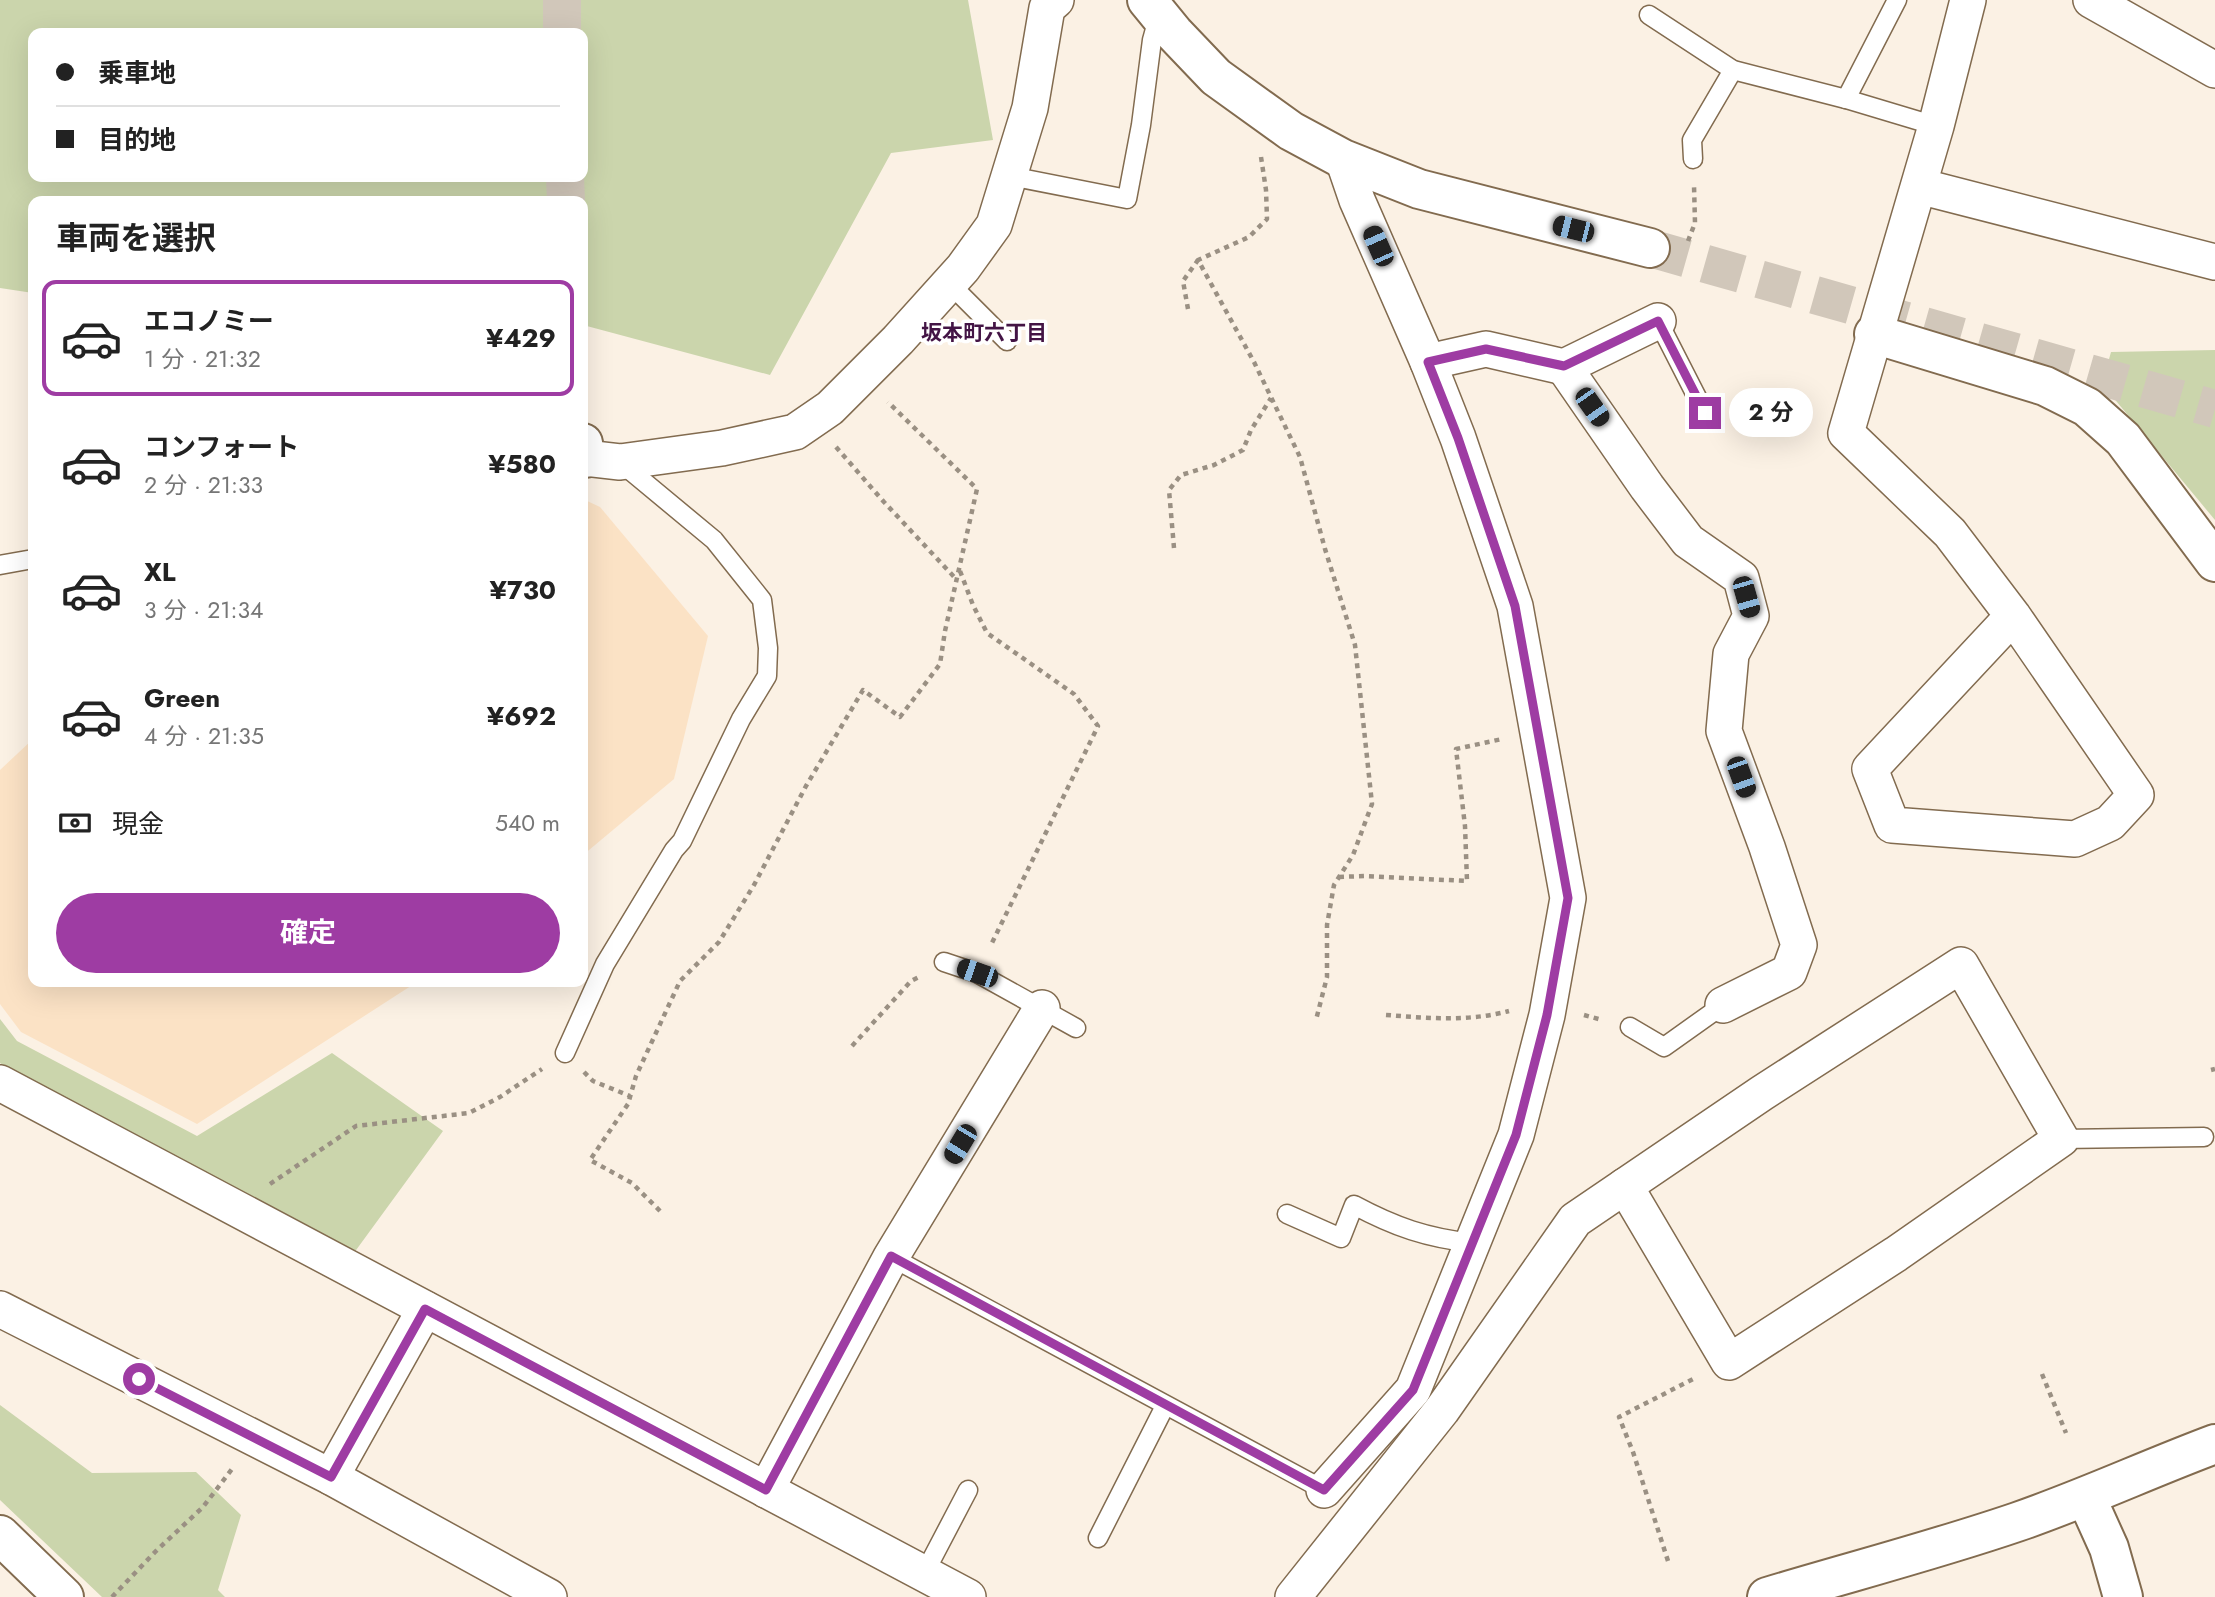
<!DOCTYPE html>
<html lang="ja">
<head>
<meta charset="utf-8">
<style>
  body { margin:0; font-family:Jost,"Noto Sans JP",sans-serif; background:#f6f6f6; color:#222; height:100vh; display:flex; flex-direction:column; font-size:26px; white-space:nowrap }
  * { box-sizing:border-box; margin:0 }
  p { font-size:23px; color:#767676 }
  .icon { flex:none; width:38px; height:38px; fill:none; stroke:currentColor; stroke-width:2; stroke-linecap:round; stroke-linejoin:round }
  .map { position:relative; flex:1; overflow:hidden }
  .drawer { position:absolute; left:28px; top:196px; width:560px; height:791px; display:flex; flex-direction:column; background:#fff; border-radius:14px; box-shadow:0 7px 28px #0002 }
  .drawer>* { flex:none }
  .top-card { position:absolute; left:28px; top:28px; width:560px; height:154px; border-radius:14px; box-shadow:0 7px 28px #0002; display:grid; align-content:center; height:154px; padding:0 28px; background:#fff }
  .end { position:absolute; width:32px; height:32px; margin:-16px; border:9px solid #9e3ca3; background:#fff; box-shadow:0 0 0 4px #fff }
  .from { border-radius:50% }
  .bubble { position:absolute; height:49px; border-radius:24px; background:#fff; box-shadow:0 7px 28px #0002; font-size:23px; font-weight:700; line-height:49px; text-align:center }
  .car { position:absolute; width:21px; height:42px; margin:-21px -10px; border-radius:9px; box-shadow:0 0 5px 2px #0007; background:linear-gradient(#222 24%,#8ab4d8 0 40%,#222 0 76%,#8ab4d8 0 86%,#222 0) }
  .top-card b { display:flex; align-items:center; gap:24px; height:66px; font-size:26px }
  .top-card b+b { border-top:2px solid #e0e0e0 }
  .top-card i { width:18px; height:18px; background:#222 }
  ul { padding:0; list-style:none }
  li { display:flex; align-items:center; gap:21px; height:116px; margin:0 14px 10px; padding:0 14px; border:4px solid transparent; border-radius:14px }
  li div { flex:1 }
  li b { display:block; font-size:26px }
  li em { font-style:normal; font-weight:700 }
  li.active { border-color:#9e3ca3 }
  li>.icon { width:63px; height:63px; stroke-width:1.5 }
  h2 { padding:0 28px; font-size:32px; line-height:84px }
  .pay { display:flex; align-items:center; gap:18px; height:77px; padding:0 28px; font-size:26px }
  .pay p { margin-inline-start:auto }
  .cta { display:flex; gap:14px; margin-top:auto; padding:14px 28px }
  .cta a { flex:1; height:80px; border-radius:42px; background:#9e3ca3; color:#fff; font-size:28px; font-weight:700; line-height:80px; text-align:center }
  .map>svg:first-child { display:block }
</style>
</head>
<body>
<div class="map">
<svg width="2215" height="1597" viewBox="0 0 2215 1597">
  <rect width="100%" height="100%" fill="#fbf1e4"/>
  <g fill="#fbe2c5">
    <path d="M583,499l17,8 108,129 -34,143 -91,76z"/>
    <path d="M33,739v243h384l-220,142 -176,-92 -21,-28v-234z"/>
  </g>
  <g fill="#cbd5ac" fill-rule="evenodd">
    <path d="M0,0h968l25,140 -102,13 -121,222 -187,-50v-124h-550v92l-33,-5zM583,33v144h-550v-144z"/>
    <path d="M2215,350v170l-113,-136 9,-32z"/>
    <path d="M0,1019l17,22 180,95 135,-83 111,78 -92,126 -303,-163 -48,-31z"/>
    <path d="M0,1405l92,68 104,-1 45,43 -23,75 7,7h-123l-102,-97z"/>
  </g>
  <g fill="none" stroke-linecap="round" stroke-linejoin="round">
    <g stroke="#d1c7ba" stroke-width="38" stroke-dasharray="38 19" stroke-linecap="butt">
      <path d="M562,0v33"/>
      <path d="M565,177l1,24"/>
      <path d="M1650,248l565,161"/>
    </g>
    <defs>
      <g id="lane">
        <path d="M1649,15l84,55 113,29 90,27"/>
        <path d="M1846,99l51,-99"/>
        <path d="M1693,159l-1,-19 41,-70"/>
        <path d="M1010,176l117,23 14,-74 11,-85 7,-25"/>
        <path d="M950,284l57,57"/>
        <path d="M1658,321l47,92"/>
        <path d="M0,565l33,-6"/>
        <path d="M944,962l33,11 99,55"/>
        <path d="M1630,1027l34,20 59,-42"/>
        <path d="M565,1053l40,-89 69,-114 8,-9 59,-122 26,-43 1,-28 -6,-48 -48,-60 -94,-78"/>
        <path d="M2061,1139l143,-2"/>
        <path d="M1287,1214l54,24 13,-33c41,22 73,33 119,38"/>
        <path d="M891,1257l433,233"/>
        <path d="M1098,1538l67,-132"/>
        <path d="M924,1574l44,-84"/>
      </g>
      <g id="street">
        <path d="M1968,0l-32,126 -90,307 104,100 63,83 123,179 -26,28 -35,16 -183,-14 -22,-56 143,-153"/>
        <path d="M2091,0l124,70"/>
        <path d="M1919,186l296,76"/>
        <path d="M1428,362l58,-13 78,18 94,-46"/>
        <path d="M1564,367l83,120 41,54 53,37 10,38 -20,38 -7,77 43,116 32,98 -10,27 -66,33"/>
        <path d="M585,458l35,4 102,-14 73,-16 35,-24 68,-68 65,-72 31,-43 36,-117 17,-100 9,-8"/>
        <path d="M1961,965l100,174 -165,115 -167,108 -104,-176 137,-93z"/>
        <path d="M0,1083l968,514"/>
        <path d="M0,1309l331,168 218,120"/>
        <path d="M331,1477l94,-168"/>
        <path d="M766,1490l125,-233 151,-249"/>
        <path d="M1324,1490l89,-100 103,-255 31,-120 21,-117 -53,-292 -57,-168 -30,-76 -71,-162 -14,-41"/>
        <path d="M1293,1597l149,-187 133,-190 50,-34"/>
      </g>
      <g id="secondary">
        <path d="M1147,0l27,33 42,44 75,54 52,28 76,30 231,59"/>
        <path d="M1874,334l171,52 42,21 36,32 92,123"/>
        <path d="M583,443l2,15"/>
        <path d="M2086,1497l23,51 14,49"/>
        <path d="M0,1535l64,62"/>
        <path d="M1767,1597c83,-25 168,-47 250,-75 67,-23 131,-53 198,-78"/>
      </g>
    </defs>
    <use href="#lane" stroke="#826b4f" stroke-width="21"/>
    <use href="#street" stroke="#826b4f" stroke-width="38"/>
    <use href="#secondary" stroke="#826b4f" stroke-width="42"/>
    <g stroke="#9a9083" stroke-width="4.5" stroke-dasharray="5 5" stroke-linecap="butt">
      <path d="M1261,157l5,33 1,29 -18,18 -51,23 56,102 46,95 25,92 30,96 17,159 -19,51 -19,30 -7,40v52l-11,43"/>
      <path d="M1688,241l7,-18 -1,-38"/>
      <path d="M1188,309l-5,-28 15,-21"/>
      <path d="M836,447l48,55 73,78"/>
      <path d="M1174,548l-5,-58 12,-15 33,-10 29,-15 8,-20 20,-32"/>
      <path d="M960,571l13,34 14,28 87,61 24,32 -108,221"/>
      <path d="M1339,877l25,-1 103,5 -2,-55 -9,-77 46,-10"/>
      <path d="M1386,1015c41,3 82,7 123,-4"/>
      <path d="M1584,1015l18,5"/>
      <path d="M852,1046l59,-65 8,-4"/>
      <path d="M2211,1070l4,-1"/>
      <path d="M584,1072l9,9 37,15"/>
      <path d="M270,1184l86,-58 113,-13 31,-16 42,-28"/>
      <path d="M660,1211l-28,-28 -42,-23 38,-56 8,-28 44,-95 39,-39 35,-57 52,-99 57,-96 37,27 40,-53 5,-33 32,-142 -89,-87"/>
      <path d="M2042,1374l24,59"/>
      <path d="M1668,1561l-35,-109 -14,-35 78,-40"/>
      <path d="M112,1597l44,-46 47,-44 29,-38"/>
    </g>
    <use href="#lane" stroke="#fff" stroke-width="18"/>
    <use href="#street" stroke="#fff" stroke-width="35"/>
    <use href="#secondary" stroke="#fff" stroke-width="38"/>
  </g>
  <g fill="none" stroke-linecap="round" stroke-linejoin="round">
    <path stroke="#9e3ca3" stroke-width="9" d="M139,1379l192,98 94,-168 341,181 125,-234 433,234 89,-100 103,-255 31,-120 21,-117 -53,-292 -57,-168 -30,-76 58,-13 78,17 94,-45 47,92"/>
  </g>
  <g text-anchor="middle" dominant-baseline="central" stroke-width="7" stroke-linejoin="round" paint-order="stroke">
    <g font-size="21" font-weight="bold" fill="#431445" stroke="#fff">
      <text x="984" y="333">坂本町六丁目</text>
    </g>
  </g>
</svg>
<i class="end from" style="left:139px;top:1379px"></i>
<i class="end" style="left:1705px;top:413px"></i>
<div class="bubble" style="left:1729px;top:388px;width:84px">2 分</div>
<i class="car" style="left:1573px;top:229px;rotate:284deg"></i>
<i class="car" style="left:1378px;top:246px;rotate:336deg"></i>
<i class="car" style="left:1592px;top:407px;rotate:145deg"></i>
<i class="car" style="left:1746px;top:597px;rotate:164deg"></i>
<i class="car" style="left:1741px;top:777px;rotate:160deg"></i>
<i class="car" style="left:977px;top:973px;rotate:289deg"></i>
<i class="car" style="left:960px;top:1144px;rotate:211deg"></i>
<div class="top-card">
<b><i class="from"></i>乗車地</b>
<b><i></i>目的地</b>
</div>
<section class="drawer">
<h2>車両を選択</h2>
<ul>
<li class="active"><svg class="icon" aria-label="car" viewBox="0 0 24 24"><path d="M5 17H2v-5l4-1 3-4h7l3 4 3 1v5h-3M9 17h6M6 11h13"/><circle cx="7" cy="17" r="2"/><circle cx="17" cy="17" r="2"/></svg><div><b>エコノミー</b><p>1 分 · 21:32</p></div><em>¥429</em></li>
<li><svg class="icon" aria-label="car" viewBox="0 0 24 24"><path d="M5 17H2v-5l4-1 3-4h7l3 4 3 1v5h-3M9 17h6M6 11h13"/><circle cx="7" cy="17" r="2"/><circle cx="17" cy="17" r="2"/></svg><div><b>コンフォート</b><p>2 分 · 21:33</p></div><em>¥580</em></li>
<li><svg class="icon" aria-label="car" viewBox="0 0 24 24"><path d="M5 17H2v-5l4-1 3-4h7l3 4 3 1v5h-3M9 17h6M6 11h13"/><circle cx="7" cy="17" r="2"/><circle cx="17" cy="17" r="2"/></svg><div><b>XL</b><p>3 分 · 21:34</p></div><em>¥730</em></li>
<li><svg class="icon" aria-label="car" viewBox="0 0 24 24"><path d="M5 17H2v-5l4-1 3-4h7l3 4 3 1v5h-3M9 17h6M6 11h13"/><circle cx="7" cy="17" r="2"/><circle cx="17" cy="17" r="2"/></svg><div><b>Green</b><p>4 分 · 21:35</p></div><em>¥692</em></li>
</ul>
<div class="pay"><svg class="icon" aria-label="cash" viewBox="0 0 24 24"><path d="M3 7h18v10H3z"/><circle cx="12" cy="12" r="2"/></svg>現金<p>540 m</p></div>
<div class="cta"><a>確定</a></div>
</section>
</div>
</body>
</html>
